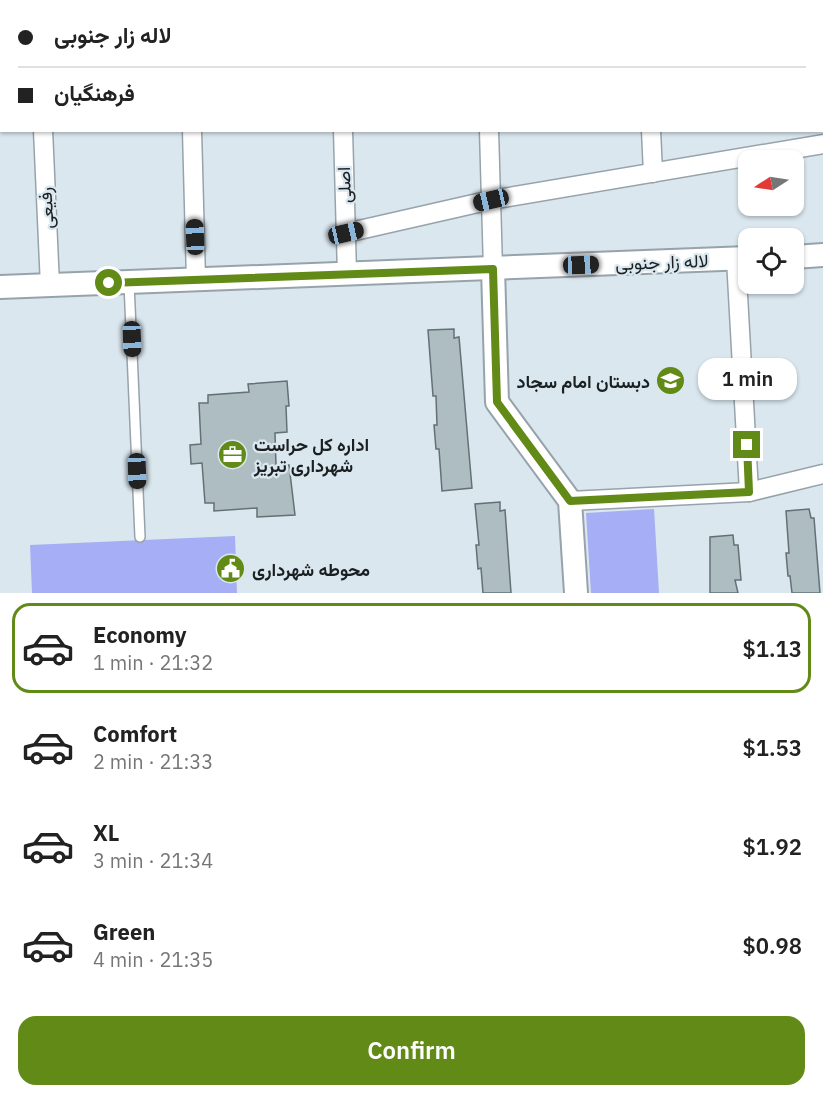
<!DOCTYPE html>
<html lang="en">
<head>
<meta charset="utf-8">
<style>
  body { margin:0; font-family:"IBM Plex Sans",Vazirmatn,sans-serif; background:#f2f2f2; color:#222; height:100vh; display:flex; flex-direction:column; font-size:22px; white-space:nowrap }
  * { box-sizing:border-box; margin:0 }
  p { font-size:20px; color:#767676 }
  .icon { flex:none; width:33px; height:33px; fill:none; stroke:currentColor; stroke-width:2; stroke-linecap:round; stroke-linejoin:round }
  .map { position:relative; height:593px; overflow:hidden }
  .side { display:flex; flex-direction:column; background:#fff; flex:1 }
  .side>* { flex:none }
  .top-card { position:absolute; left:0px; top:0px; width:824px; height:132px; box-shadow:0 2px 4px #0004; display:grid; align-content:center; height:132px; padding:0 18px; background:#fff }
  .needle { width:39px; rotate:258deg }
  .controls { position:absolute; left:738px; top:150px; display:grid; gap:12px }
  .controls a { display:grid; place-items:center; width:66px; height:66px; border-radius:12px; background:#fff; box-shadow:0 2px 4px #0004; font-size:30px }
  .end { position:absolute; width:27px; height:27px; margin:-14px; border:8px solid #618a17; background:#fff; box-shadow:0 0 0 3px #fff }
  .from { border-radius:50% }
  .bubble { position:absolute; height:42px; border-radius:18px; background:#fff; box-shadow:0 2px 4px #0004; font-size:20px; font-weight:600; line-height:42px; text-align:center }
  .car { position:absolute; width:18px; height:36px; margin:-18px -9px; border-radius:8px; box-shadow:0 0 4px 2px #0007; background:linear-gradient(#222 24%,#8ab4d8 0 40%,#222 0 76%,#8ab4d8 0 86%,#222 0) }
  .top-card b { display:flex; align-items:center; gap:21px; height:57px; font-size:22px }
  .top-card b+b { border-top:2px solid #e0e0e0 }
  .top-card i { width:15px; height:15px; background:#222 }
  ul { padding:10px 0 0; list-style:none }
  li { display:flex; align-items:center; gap:18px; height:90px; margin:0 12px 9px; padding:0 6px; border:3px solid transparent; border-radius:18px }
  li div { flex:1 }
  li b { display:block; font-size:22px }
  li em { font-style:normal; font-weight:600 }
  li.selected { border-color:#618a17 }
  li>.icon { width:54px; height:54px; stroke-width:1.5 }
  .primary-button { display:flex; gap:12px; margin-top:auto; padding:12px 18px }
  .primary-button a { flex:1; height:69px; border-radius:18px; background:#618a17; color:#fff; font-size:24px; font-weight:600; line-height:69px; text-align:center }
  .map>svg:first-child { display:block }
</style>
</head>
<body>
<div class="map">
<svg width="823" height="593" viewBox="0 0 823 593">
  <rect width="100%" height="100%" fill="#dae7ef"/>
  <g fill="#a6aef5">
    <path d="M654,509l5,84h-68l-5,-80z"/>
    <path d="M235,536l2,57h-205l-2,-48z"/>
  </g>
  <g fill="#aebdc1" stroke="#637175" stroke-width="1.5">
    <path d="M454,329v9l5,-1 13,151 -30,3 -3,-42h-3l-2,-24h3l-1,-29h-3l-5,-66z"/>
    <path d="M287,381l2,25h-3l1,26 -12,1 1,32h13l6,50 -38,2v-9l-43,3v-8h-9l-3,-40 -11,1 -1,-19 11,-1 -2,-41h9v-8l41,-3 -1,-8z"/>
    <path d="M500,502v9l5,-1 6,83h-28l-2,-25 -3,1 -2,-24h3l-4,-41z"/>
    <path d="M809,509l2,9h3l6,75h-28l-2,-17h-2l-2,-23h3l-3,-42z"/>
    <path d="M733,535l1,10h4l3,35h-6l3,13h-28v-56z"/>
  </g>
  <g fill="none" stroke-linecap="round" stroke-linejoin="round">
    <defs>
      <path id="service" d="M129,283l11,254"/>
      <g id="minor">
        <path d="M37,0v2"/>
        <path d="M189,0v2"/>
        <path d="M339,0v2"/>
        <path d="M486,0v2"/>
        <path d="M646,0v2"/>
        <path d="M791,0v2"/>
        <path d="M43,130l7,156"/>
        <path d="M192,130l4,150"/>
        <path d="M343,130l4,144"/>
        <path d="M489,130l4,139"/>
        <path d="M651,130l2,43"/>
        <path d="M346,233l145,-33 332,-56"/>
        <path d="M736,259l13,233"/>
        <path d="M570,501l179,-9 74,-18"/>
      </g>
      <g id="tertiary">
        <path d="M794,257l29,-2"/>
        <path d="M493,269l4,133 73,99 6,92"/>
        <path d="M0,287l748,-29"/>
      </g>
    </defs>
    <use href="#service" stroke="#97a3ab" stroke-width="12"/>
    <use href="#minor" stroke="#97a3ab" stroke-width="21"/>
    <use href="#tertiary" stroke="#97a3ab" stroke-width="26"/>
    <use href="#service" stroke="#fff" stroke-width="9"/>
    <use href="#minor" stroke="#fff" stroke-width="18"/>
    <use href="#tertiary" stroke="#fff" stroke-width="22"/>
  </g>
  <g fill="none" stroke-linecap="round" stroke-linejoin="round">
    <path stroke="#618a17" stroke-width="8" d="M109,283l384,-14 4,133 73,99 179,-9 -2,-47"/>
  </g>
  <defs>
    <symbol id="school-disc" viewBox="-11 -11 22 22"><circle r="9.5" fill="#618a17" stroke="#dae7ef"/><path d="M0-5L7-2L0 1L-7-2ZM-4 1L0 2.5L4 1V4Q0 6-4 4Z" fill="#fff"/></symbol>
    <symbol id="office-disc" viewBox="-11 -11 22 22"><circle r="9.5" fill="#618a17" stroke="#dae7ef"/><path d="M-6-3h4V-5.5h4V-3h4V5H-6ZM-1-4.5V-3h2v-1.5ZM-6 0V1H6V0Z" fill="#fff"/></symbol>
    <symbol id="civic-disc" viewBox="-11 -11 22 22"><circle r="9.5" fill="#618a17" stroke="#dae7ef"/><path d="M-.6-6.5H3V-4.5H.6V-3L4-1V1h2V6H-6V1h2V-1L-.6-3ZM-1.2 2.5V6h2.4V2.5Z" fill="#fff"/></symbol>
  </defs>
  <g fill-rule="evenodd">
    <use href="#school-disc" x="654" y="364" width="33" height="33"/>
    <use href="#office-disc" x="216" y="438" width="33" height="33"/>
    <use href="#civic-disc" x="214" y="552" width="33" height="33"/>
  </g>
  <g text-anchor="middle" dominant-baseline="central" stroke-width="4.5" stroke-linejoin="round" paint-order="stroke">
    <g font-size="18" fill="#1a1f22" stroke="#dae7ef">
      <text transform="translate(344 185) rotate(-92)">اصلی</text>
      <text transform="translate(46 208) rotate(-93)">رفیعی</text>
      <text transform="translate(662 262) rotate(-2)">لاله زار جنوبی</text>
    </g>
    <g font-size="18" font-weight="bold" fill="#1a1f22" stroke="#dae7ef" text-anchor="start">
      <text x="650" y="381" text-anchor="end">دبستان امام سجاد</text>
      <text x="254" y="444">اداره کل حراست<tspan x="254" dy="21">شهرداری تبریز</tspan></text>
      <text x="252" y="569">محوطه شهرداری</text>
    </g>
  </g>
</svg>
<div class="controls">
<a><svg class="needle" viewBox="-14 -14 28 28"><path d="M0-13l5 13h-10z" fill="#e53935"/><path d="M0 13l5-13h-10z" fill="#767676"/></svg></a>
<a><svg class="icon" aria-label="locate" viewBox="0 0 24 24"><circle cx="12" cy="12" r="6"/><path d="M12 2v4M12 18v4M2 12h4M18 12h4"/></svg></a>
</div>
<i class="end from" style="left:109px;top:283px"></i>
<i class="end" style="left:747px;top:445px"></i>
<div class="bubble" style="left:698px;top:358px;width:99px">1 min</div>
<i class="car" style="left:491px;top:200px;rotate:257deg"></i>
<i class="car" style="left:346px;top:233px;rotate:77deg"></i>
<i class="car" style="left:195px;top:237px;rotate:358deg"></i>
<i class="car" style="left:581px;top:265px;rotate:88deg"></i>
<i class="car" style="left:132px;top:339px;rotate:178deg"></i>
<i class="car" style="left:137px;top:471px;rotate:178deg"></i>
<div class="top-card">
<b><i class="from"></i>لاله زار جنوبی</b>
<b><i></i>فرهنگیان</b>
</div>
</div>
<section class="side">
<ul>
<li class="selected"><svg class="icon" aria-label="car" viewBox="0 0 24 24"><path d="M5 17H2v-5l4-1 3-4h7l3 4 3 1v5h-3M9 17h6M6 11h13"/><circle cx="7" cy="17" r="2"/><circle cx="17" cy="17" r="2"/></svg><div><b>Economy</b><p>1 min · 21:32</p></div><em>$1.13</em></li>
<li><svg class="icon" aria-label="car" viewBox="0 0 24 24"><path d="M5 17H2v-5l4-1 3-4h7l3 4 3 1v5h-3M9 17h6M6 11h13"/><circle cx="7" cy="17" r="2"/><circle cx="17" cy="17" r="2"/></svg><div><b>Comfort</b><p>2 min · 21:33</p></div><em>$1.53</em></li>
<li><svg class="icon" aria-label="car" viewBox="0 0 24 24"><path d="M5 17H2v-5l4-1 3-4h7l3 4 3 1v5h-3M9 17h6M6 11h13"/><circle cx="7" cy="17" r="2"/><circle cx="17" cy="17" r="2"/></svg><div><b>XL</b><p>3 min · 21:34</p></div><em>$1.92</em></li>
<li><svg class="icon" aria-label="car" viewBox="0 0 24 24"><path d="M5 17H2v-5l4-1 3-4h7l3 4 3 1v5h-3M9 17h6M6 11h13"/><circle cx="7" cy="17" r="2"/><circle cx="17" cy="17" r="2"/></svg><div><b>Green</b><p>4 min · 21:35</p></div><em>$0.98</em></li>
</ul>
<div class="primary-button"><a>Confirm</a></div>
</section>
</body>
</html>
